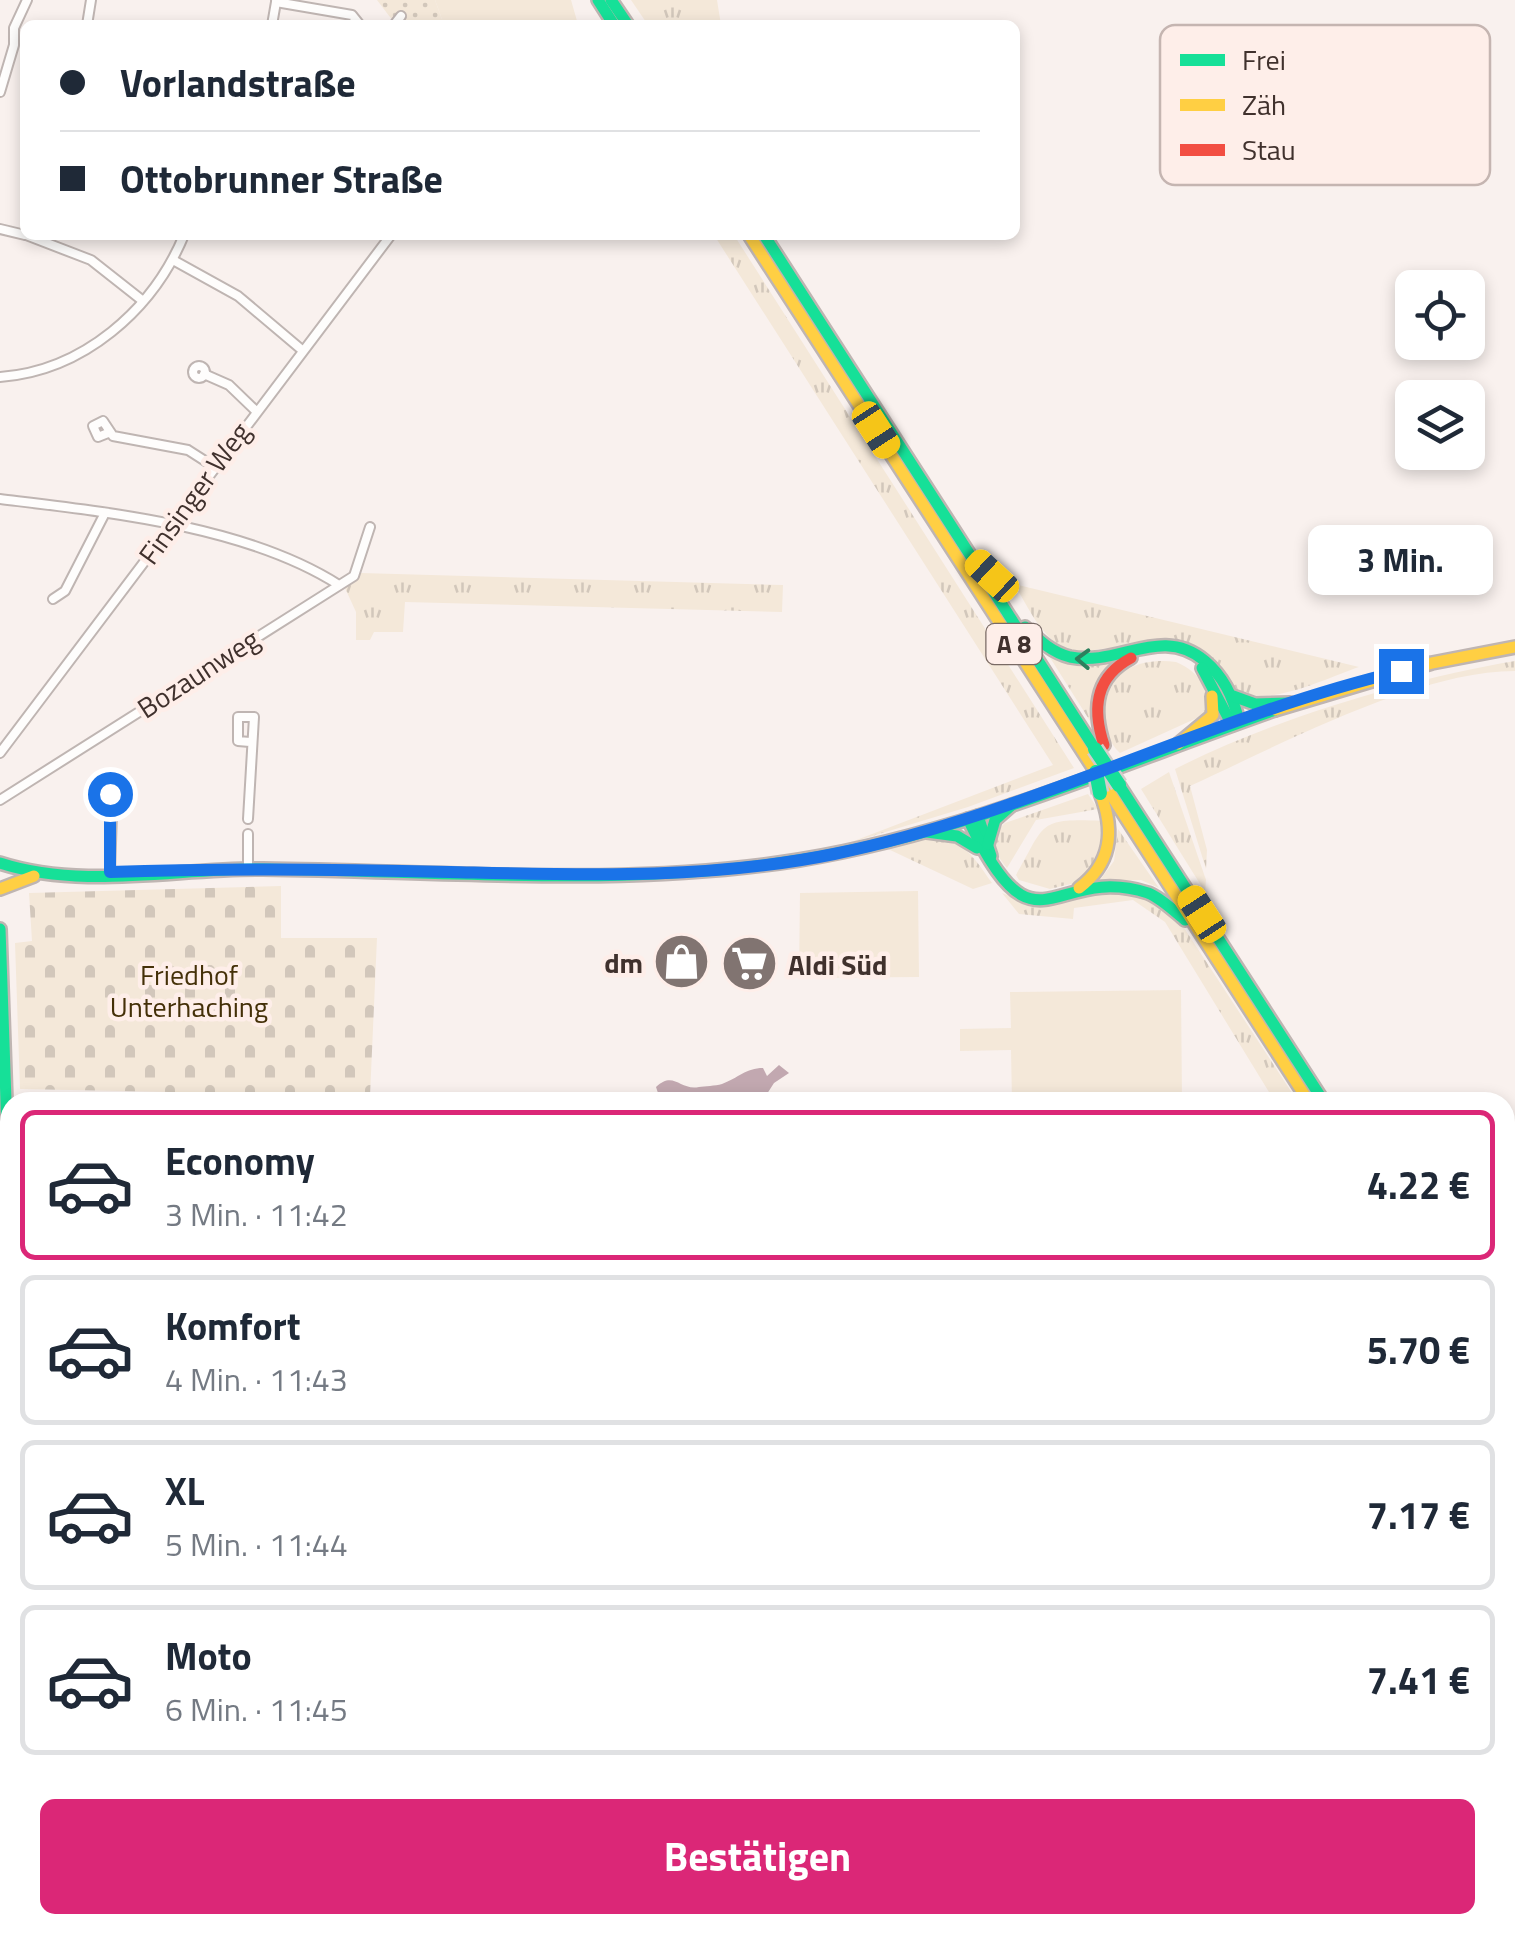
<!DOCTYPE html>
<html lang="de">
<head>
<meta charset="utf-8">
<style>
  body { margin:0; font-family:"Titillium Web",sans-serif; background:#f2f2f3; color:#1f2937; height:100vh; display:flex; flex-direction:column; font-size:38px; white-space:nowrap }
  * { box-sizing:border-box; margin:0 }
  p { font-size:32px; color:#747a83 }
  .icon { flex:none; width:55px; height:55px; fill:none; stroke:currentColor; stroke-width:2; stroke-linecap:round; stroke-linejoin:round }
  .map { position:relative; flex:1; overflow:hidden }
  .drawer { position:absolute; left:0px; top:1092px; width:1515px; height:842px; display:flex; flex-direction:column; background:#fff; border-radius:30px 30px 0 0; box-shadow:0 5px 15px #0003 }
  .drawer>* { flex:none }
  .guide { position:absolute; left:20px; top:20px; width:1000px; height:220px; border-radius:15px; box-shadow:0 5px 15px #0003; display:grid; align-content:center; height:220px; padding:0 40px; background:#fff }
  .tools { position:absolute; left:1395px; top:270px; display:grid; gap:20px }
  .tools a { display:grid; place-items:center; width:90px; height:90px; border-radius:15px; background:#fff; box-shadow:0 5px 15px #0003; font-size:50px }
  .end { position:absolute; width:45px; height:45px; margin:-22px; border:12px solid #1a73e8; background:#fff; box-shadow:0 0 0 5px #fff }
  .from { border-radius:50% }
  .bubble { position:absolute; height:70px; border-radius:15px; background:#fff; box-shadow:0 5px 15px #0003; font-size:32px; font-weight:700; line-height:70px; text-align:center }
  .car { position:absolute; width:30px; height:60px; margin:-30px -15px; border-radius:12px; box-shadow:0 0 8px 2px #0007; background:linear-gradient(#f5c518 24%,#345 0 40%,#f5c518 0 76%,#345 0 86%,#f5c518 0) }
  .guide b { display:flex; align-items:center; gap:35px; height:95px; font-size:38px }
  .guide b+b { border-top:2px solid #e0e1e3 }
  .guide i { width:25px; height:25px; background:#1f2937 }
  ul { padding:18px 0 0; list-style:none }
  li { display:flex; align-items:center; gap:30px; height:150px; margin:0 20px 15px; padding:0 20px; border:5px solid #e0e1e3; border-radius:15px }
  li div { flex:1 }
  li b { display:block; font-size:38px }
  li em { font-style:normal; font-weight:700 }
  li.current { border-color:#db2777 }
  li>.icon { width:90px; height:90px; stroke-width:1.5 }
  .button { display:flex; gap:20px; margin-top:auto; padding:20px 40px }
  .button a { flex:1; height:115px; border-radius:15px; background:#db2777; color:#fff; font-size:40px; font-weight:700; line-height:115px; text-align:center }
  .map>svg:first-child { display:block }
</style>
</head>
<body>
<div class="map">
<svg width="1515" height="1933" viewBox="0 0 1515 1933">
  <defs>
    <pattern id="grass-tufts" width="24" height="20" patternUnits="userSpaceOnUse" patternTransform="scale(2.5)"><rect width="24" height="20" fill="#f4e8d9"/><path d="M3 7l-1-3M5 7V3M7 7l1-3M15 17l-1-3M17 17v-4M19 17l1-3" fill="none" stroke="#d2c7bb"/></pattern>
    <pattern id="cemetery-stones" width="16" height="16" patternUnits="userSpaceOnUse" patternTransform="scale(2.5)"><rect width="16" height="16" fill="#f4e8d9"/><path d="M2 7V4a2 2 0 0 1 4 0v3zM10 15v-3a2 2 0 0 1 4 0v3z" fill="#d2c7bb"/></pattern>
    <pattern id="garden-dots" width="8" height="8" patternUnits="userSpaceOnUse" patternTransform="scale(2.5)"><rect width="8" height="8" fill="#f4e8d9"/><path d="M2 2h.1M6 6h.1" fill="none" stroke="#d2c7bb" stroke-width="1.8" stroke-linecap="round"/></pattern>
  </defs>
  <rect width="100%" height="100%" fill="#f9f1ee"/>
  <g fill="url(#grass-tufts)">
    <path d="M631,0h86l4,25h-73z"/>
    <path d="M714,235h20l340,533 -106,39 -122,37 207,-79z"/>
    <path d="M361,573l422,12 -1,27 -377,-10 -2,30h-29l-4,8h-14v-28l-11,-24z"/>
    <path d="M1014,584l345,83c-31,10 -106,49 -128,16 -13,-17 -21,-34 -44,-40 -19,-5 -89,8 -114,9 -32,-12 -42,-41 -59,-68z"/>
    <path d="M1049,656l35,9 26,-3 -19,33 -1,26z"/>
    <path d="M1515,661v10c-98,0 -235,74 -325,115l17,64 -1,19 -31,-100c101,-51 229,-89 340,-108z"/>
    <path d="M1176,662c25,11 31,25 32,51l-88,40c-23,-20 -20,-69 8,-84 15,-8 32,-9 48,-7z"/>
    <path d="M1169,772l37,108 -1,12 -64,-103z"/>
    <path d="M1088,794l10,15 -62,11 -29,48c-13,-15 -19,-30 -2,-45z"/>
    <path d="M1103,821l-2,32 -18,28 -33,8 -31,-9 -3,-5c30,-51 20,-57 87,-54z"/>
    <path d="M1118,829l41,59 -18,-8h-41l14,-19z"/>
    <path d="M927,839c38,0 45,16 65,44l-19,6 -85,-40z"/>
    <path d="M1123,886l52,28 123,188h-23l-110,-180 -32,-22 -59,8 -1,11 -54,-5 -17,-21 19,7z"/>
  </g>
  <path fill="url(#cemetery-stones)" d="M281,886v52h96l-7,158 -350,-7 -5,-146 17,-2 -3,-48z"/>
  <g fill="#f4e8d9">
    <path d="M435,0h136l6,21 -4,4h-129z"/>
    <path d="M918,891l1,86 -120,1 1,-85z"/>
    <path d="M1181,990l1,112h-170l-1,-52 -51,1v-22l51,-1 -1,-36z"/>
    <path d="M1505,1902h10v31h-173v-8h163z"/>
  </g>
  <path fill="url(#garden-dots)" d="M377,0h58l9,25h-48z"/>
  <path fill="#c2a8b0" d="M779,1065l10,8 -15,10 -9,14 2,5h-106l-5,-15c18,-17 24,4 43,0 6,-1 16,-1 23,-3 16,-6 24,-16 41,-16l4,8z"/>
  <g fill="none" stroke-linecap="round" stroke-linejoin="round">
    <defs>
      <g id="street">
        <path d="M276,2l76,13 8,10"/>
        <path d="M87,25l4,-25"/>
        <path d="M272,25l4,-23"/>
        <path d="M394,25l7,-9"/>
        <path d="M0,92l14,-47v-17l13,-28"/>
        <path d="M0,229l25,6"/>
        <path d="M26,235l65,25 52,41"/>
        <path d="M173,260l65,36 64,54"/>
        <circle cx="199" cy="372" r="6"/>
        <path d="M204,374l25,11 26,25"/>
        <path d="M0,377c83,-6 153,-67 184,-142"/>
        <path d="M108,433l-10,4 -5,-11 10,-5 10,15 75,14 25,16"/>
        <path d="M0,499c107,13 247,27 339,86"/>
        <path d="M53,599l12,-8 40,-78"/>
        <path d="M0,753l391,-518"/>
        <path d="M0,800l354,-224 16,-49"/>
        <path d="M248,819l6,-102h-16v24l12,1"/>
        <path d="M248,869v-35"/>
        <path d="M110,872l3,-87"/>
        <path d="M0,1724l10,-1"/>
      </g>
      <g id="fast">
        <path d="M598,0l16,25"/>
        <path d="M611,0l17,25"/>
        <path d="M764,235l331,514"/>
        <path d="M1025,627c14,13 26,25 45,30 49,10 91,-33 135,4 19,16 29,38 34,61"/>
        <path d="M1202,668l30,57"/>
        <path d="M1233,696l22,8 35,-1"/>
        <path d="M1119,785l205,317"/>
        <path d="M978,816l13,40"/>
        <path d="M968,819c69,146 83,43 180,74 13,5 26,18 37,27"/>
        <path d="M927,832l30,4 20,12"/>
        <path d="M988,844l7,-24 17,-15"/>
        <path d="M0,863c83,27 177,5 263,6 178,2 360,19 536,-9 166,-27 319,-95 476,-150"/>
        <path d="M0,929l10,287"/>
        <path d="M1505,1382l10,16"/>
        <path d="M0,1907l10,3"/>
        <path d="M28,1925l3,8"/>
        <path d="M62,1933l2,-8"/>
      </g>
      <g id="slow">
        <path d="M749,235l347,537"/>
        <path d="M1275,710l157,-47 83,-16"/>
        <path d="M1178,744l35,-29 -1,-19"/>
        <path d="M1108,790l201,312"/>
        <path d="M1079,888c33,-25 36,-58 21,-95"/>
        <path d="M0,889l34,-13"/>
      </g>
      <g id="jam">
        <path d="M1104,745c-12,-36 -9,-68 27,-87"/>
        <path d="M1505,1405l10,16"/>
      </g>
    </defs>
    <use href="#street" stroke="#bfb5b2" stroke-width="12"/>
    <use href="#fast" stroke="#bfb5b2" stroke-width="16"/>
    <use href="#slow" stroke="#bfb5b2" stroke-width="16"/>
    <use href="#jam" stroke="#bfb5b2" stroke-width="16"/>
    <use href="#street" stroke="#fefdfc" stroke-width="8"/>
    <use href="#fast" stroke="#16e098" stroke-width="11"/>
    <use href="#slow" stroke="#ffcf43" stroke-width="11"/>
    <use href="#jam" stroke="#f24e42" stroke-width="11"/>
    <defs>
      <g id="fast-bridge">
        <path d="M1095,749l24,36"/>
        <path d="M1096,772l4,21"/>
      </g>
    </defs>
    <use href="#fast-bridge" stroke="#d3cdcb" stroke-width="19" stroke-linecap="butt"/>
    <use href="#fast-bridge" stroke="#16e098" stroke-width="14"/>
  </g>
  <defs><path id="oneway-chevron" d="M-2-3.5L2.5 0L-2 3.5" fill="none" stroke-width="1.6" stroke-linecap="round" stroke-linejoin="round" transform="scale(2.5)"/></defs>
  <use stroke="#2d805d" href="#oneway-chevron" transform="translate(1083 659) rotate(-178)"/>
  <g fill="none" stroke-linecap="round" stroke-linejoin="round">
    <path stroke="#1a73e8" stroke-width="12" d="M110,794v78c114,-4 227,-3 340,0 129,3 256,8 384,-18 196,-40 373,-137 567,-183"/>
  </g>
  <defs>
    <symbol id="shop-disc" viewBox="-11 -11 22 22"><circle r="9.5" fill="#817471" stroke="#feeee9"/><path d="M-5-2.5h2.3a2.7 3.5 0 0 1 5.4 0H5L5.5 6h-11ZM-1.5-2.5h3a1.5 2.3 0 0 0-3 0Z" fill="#fff"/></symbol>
    <symbol id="supermarket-disc" viewBox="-11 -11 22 22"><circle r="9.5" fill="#817471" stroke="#feeee9"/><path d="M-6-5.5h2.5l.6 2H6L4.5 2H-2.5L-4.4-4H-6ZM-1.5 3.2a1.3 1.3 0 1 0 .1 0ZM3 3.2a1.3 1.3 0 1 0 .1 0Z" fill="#fff"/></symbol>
  </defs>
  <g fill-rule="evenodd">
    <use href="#shop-disc" x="650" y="930" width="63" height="63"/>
    <use href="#supermarket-disc" x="718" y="932" width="63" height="63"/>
  </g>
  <g text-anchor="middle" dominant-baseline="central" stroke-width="9" stroke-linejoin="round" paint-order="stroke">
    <rect fill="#feeee9" stroke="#796a65" stroke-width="2.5" x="986.5" y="624" width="55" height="40" rx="8"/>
    <g font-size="25" font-weight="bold" fill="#40312d">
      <text x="1014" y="644">A 8</text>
    </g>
    <g font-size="28" fill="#40312d" stroke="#feeee9">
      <text transform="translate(194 493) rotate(-54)">Finsinger Weg</text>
      <text transform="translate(198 673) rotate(-33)">Bozaunweg</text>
    </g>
    <g font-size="28" font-weight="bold" fill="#40312d" stroke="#feeee9" text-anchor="end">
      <text x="643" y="962">dm</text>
      <text x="788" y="964" text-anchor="start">Aldi Süd</text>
    </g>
    <g font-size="28" fill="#443008" stroke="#feeee9">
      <text x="189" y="974">Friedhof<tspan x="189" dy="32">Unterhaching</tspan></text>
    </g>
  </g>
  <rect x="1160" y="25" width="330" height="160" rx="15" fill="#feeee9" stroke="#c5b5b1" stroke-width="2.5"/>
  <rect x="1180" y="54" width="45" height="12" fill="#16e098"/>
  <rect x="1180" y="99" width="45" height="12" fill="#ffcf43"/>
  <rect x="1180" y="144" width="45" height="12" fill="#f24e42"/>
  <g font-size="28" fill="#40312d">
    <text x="1242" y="70">Frei</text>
    <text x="1242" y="115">Zäh</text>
    <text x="1242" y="160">Stau</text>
  </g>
</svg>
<div class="tools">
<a><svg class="icon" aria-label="locate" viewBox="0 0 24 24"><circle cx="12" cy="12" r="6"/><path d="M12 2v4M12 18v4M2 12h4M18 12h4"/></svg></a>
<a><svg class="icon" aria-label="layers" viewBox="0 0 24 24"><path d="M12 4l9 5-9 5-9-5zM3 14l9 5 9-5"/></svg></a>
</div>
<i class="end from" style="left:110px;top:794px"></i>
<i class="end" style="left:1401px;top:671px"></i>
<div class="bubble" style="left:1308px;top:525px;width:185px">3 Min.</div>
<i class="car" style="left:876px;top:430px;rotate:147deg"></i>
<i class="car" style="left:992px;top:576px;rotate:313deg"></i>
<i class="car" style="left:1202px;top:914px;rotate:327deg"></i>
<div class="guide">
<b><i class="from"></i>Vorlandstraße</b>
<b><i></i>Ottobrunner Straße</b>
</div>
<section class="drawer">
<ul>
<li class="current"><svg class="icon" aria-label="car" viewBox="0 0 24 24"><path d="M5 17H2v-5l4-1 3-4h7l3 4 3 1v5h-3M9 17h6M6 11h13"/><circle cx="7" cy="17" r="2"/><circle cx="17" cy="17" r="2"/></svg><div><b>Economy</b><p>3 Min. · 11:42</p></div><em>4.22 €</em></li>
<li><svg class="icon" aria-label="car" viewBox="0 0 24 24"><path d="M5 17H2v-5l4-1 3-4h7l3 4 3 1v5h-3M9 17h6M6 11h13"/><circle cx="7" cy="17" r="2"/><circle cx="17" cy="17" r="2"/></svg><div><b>Komfort</b><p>4 Min. · 11:43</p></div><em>5.70 €</em></li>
<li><svg class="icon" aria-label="car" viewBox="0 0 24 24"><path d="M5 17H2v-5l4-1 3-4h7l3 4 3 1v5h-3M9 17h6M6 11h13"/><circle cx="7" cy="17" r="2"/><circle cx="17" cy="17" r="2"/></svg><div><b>XL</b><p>5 Min. · 11:44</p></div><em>7.17 €</em></li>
<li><svg class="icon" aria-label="car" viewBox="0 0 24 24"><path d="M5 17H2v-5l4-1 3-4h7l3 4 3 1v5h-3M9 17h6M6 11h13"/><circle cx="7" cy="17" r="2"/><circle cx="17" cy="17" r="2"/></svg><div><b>Moto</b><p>6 Min. · 11:45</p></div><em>7.41 €</em></li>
</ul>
<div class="button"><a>Bestätigen</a></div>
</section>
</div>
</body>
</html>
